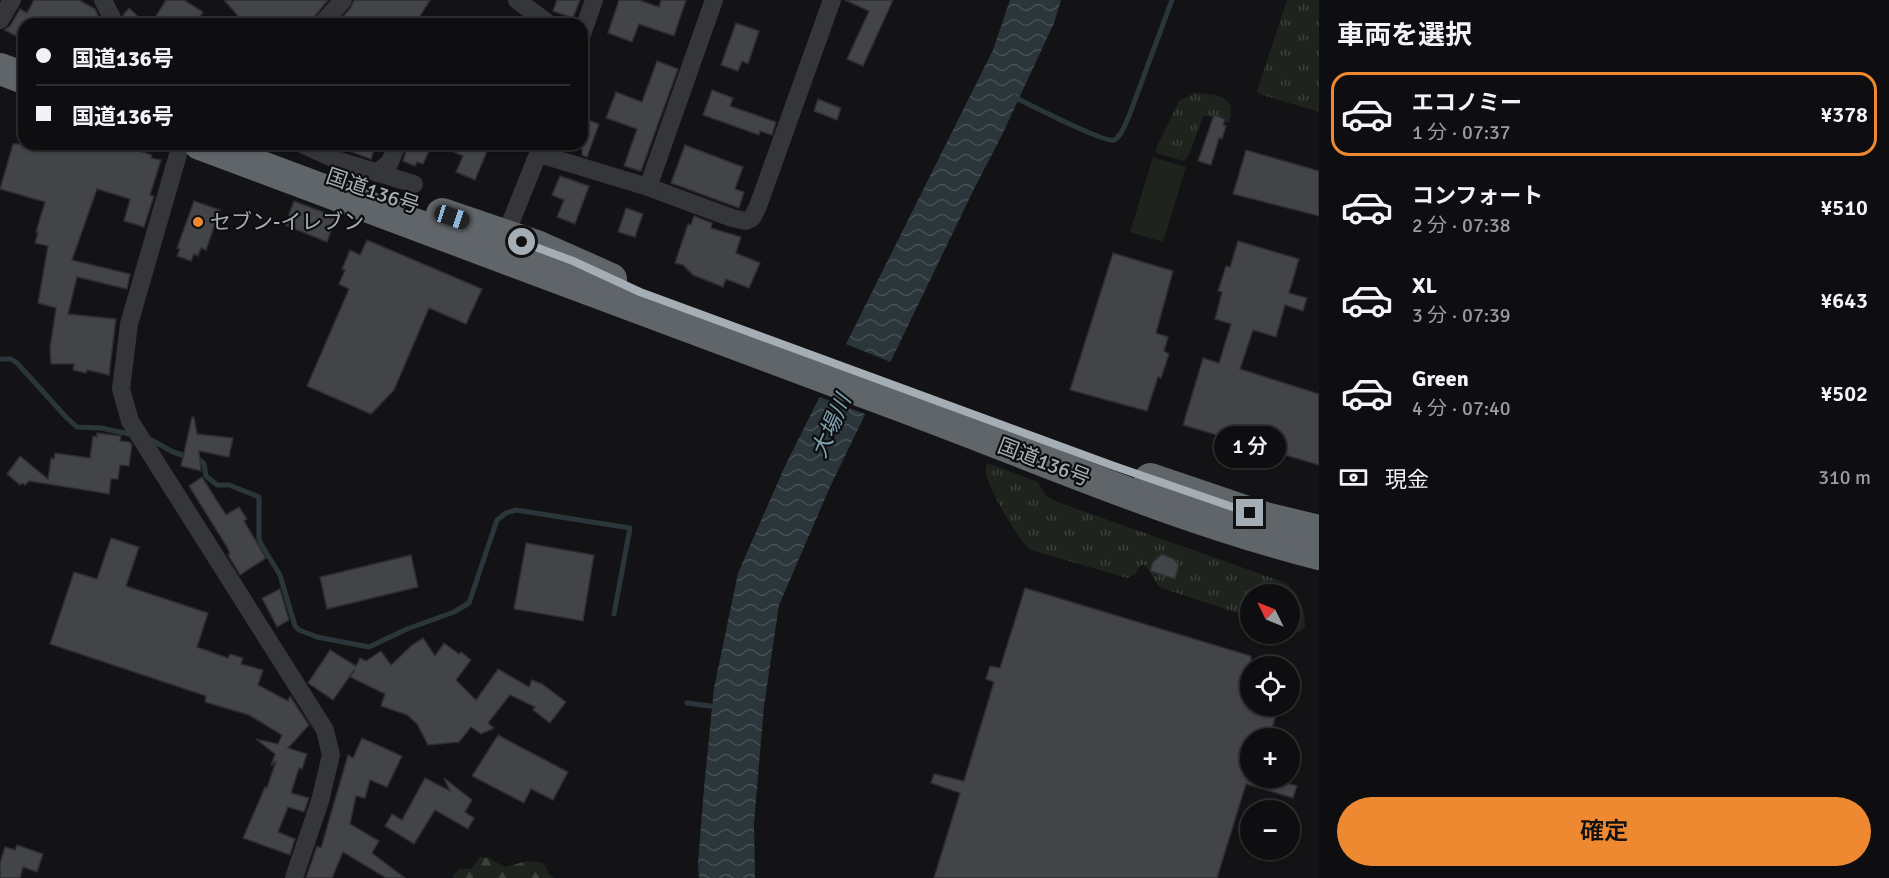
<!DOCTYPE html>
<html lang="ja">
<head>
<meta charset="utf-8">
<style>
  body { margin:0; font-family:Signika,"Noto Sans JP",sans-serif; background:#1c1c1e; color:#f1f3f6; height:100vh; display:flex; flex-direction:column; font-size:22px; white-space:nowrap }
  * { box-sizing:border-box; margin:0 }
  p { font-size:20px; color:#9b9c9f }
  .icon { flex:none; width:33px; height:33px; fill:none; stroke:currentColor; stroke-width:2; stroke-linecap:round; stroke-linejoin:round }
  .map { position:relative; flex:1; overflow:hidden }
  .side { display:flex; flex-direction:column; background:#0e0e10; width:570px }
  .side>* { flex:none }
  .banner { position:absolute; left:18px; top:18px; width:570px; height:132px; border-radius:18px; box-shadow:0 2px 4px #0004,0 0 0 2px #2e2e30; display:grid; align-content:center; height:132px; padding:0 18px; background:#0e0e10 }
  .needle { width:39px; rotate:313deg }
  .tools { position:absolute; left:1240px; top:584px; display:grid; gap:12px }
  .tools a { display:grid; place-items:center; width:60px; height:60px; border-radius:50%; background:#0e0e10; box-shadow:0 2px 4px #0004,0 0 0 2px #2e2e30; font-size:30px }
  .end { position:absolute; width:27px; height:27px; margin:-14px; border:8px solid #a5adb5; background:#111; box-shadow:0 0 0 3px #111 }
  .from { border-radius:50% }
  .bubble { position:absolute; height:42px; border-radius:21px; background:#0e0e10; box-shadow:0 2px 4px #0004,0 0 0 2px #2e2e30; font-size:20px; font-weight:600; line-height:42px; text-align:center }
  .car { position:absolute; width:18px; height:36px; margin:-18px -9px; border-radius:8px; box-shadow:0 0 4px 2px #0007; background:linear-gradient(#222 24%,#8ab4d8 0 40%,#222 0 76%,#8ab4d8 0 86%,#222 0) }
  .banner b { display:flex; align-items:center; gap:21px; height:57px; font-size:22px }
  .banner b+b { border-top:2px solid #2e2e30 }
  .banner i { width:15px; height:15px; background:#f1f3f6 }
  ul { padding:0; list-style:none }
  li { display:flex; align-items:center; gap:18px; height:84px; margin:0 12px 9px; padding:0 6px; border:3px solid transparent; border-radius:18px }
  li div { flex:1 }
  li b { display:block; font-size:22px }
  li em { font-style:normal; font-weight:600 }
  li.selected { border-color:#ee8931 }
  li>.icon { width:54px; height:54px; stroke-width:1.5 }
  h2 { padding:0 18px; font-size:27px; line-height:72px }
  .pay { display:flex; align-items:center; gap:15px; height:66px; padding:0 18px; font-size:22px }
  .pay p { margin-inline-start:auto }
  .action { display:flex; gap:12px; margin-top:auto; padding:12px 18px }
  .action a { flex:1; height:69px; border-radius:36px; background:#ee8931; color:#111; font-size:24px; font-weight:600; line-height:69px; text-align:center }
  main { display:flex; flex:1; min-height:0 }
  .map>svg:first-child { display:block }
</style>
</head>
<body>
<main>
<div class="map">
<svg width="1319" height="878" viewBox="0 0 1319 878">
  <defs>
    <pattern id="grass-tufts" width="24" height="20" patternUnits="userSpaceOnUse" patternTransform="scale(1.5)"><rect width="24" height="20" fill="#1e241d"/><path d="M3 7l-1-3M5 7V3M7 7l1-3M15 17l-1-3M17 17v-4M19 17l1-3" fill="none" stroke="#3c413c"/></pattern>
    <pattern id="forest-firs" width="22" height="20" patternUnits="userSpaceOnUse" patternTransform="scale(1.5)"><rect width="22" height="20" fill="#1e241d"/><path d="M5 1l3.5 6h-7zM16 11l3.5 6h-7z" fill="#3c413c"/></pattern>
    <pattern id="water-waves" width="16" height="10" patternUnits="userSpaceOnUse" patternTransform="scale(1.5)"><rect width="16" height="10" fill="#2b363a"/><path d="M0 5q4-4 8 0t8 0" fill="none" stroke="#475054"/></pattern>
  </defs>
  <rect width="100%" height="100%" fill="#131315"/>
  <g fill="url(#grass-tufts)">
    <path d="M1287,0h32v112l-60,-18 -2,-3z"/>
    <path d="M1195,93c13,1 29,0 36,13l-1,17 -21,-7h-6l-13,37 -6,8 -28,-8v-5l23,-47z"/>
    <path d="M987,463l51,19 8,14 11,6 229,81c14,12 19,27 19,44l-6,5 -9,-3v-35h-39v23l-87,-28 -6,-4 -13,-20h-4l-6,9 -8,4 -96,-28c-12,-8 -44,-63 -45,-78 -1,-1 1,-8 1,-9z"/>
  </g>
  <path fill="url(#forest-firs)" d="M480,857l9,1 15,9 24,-6 15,2 6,11 5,4h-100l-1,-3 6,-6h12z"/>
  <path fill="#1e241d" d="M1153,157l33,10 -23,75 -33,-10z"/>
  <path fill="url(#water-waves)" d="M1010,0h51l-7,23 -53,114 -26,50 -145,300 -51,118 -15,101 -10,117 1,55h-56l-1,-15 6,-75 10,-100 24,-115 47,-107 208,-416z"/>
  <path fill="#131315" d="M843,343l50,20 -25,52 -51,-19z"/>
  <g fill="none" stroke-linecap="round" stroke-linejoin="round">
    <g stroke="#2b363a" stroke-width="5">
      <path d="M1014,97c13,6 92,47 100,43 8,-4 11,-16 15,-24l43,-116"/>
      <path d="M0,359h11l6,4 50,55 10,9 24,1 33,7"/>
      <path d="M146,437l27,15 28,9 3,3 2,12 11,9h12l30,12v42l2,5 19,31 15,51 4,4 18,7 52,10 38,-18 47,-17 15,-9 28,-83 9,-7 10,-3 114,18 -16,86"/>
      <path d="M687,703l31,4"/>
    </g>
  </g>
  <g fill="#424448" stroke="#2d2e31" stroke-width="1.5">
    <path d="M34,0h45l16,9 7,15h-78v16l-20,-10 6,-4 10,-17 7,4z"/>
    <path d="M166,0h18l19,12 -8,12h-44z"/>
    <path d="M224,0h104l-14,17 -3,7h-66z"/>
    <path d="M354,0h76l-15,24h-78l14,-17z"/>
    <path d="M557,0h23l-7,18 -20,-7z"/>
    <path d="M619,0h20l20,7 2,-7h25l-12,36 -35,-12 -7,18 -24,-9z"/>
    <path d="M845,0h48l-30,66 -16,-7 22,-48z"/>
    <path d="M129,8l17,16h-20l-3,-9z"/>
    <path d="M736,23l23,8 -11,33 -6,-3 -4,10 -17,-6z"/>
    <path d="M657,61l21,8 -37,102 -17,-5 13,-37 -31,-11 10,-26 26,10z"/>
    <path d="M712,90l21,8 -3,8 46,16 -4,13 -12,-4 -1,4 -56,-20z"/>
    <path d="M818,99l23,9 -4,12 -23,-9z"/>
    <path d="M1214,115l11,4 -2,6 3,1 -4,13 -3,-1 -8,27 -13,-4z"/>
    <path d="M582,118l17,6 -12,33 -5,-2z"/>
    <path d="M13,144h125l-2,6 16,5 -1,3 10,2 -11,35 4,1 -10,31 -20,-6 6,-22 -33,-10 -25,71 58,14 -3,15 -50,-12 -9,37 48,5 -7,56 -22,-5 -1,3 -13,-3 1,-6h-23l-1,-16 6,-40 -18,-5 10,-57 -13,-3 3,-11h-2l9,-30 -45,-13z"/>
    <path d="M329,144h47l-5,15z"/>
    <path d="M408,144h24l-9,20 -6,-2 -2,4 -12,-5z"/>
    <path d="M435,144h55l-15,36 -19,-8 7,-16z"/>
    <path d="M685,145l58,22 -8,22 9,3 -5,16 -68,-25z"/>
    <path d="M1246,150l73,21v45l-86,-22z"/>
    <path d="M560,176l29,10 -14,38 -18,-7 7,-17 -12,-5z"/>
    <path d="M194,201l26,9 -14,40 -5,-2 -3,8 -4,-2 -3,7 -14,-5 3,-7 -3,-1z"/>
    <path d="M294,201l42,16 -9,25 -42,-17z"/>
    <path d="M626,208l17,6 -8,23 -17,-5z"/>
    <path d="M694,216l18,7 -1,5 30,9 -5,16 24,10 -11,25 -23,-9 -3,8 -30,-12 -10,-10 -8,-2 13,-39 3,1z"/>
    <path d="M367,240l115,49 -16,35 -37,-16 -35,82 -23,24 -64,-28 42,-97 -10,-5 6,-14 -3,-1 8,-19 10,5z"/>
    <path d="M1238,241l61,18 -10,34 18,5 -4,13 -18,-6 -9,32 -23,-7 -13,39 79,25v71l-136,-40 20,-67 16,5 12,-39 -16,-5 7,-27 -4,-1 8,-25 4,1z"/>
    <path d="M1113,253l60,18 -17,62 12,4 -4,14 5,3 -8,24 -3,-1 -11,34 -77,-21z"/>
    <path d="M192,417h2l3,17 36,4 -4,19 -30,-6 2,20 -20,-5z"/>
    <path d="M97,433l24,3 -1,5 10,1 2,3 -3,21 -9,-1 -2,14h-7l-2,15 -80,-13 -4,4 -3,-2 -2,2 -13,-11 13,-18 28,23 3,-21 3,1 1,-6 35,5 3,-22 4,1z"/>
    <path d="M202,477l24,38 13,-8 8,12 -3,2 22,37 -26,17 -12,-20 2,-1 -3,-7 -38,-61z"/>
    <path d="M111,538l28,9 -13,39 82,27 -11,34 31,11 2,-4 13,4 -2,6 22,6 -5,15 30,16 2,-5 19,29 -21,23 19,6 -5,15 -3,-1 -8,25 18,5 -5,14 -16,-5 -10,25 17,7 -5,16 -47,-17 22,-51 2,1 9,-27 -5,5 4,-12 -19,-15 22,5 4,-9 -33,-20 -44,-13 1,-6 -156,-52 24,-72 23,7z"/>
    <path d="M526,543l68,12 -11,66 -69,-12z"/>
    <path d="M1162,554l12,5 5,6 -4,14 -25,-8 3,-9z"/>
    <path d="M411,555l7,32 -91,22 -7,-32z"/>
    <path d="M1025,588l226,68v49h28l-10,33h-18v39h16l30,9 -4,12 -47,-14 -29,94h-283l26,-85 -29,-10 3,-9 30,7 30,-99 -8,-3 4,-13 10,2z"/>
    <path d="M280,589l9,31 -12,7 -15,-29z"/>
    <path d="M423,638l12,18 9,-13 15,11 2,-2 10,8 -15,20 20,20 22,-31 31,18 3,-7 10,4 24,18 -16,21 -17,-13 2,-3 -25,-12 -22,28 6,5 -13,6 -10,-7 -12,15 -31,3 -11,-21 -10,-9 -26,-9 4,-12 -35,-17 5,-8 -22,31 -25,-17 22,-33 26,16 4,-8 6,3 15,-10 10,14 21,-20z"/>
    <path d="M498,735l70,37 -15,28 -22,-11 -7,14 -52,-27z"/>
    <path d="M362,738l40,18 -15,31 -17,-7 -5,18 -9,-2 -6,28 29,17 -7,12 33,25h-19l-43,-26 -11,26h-26l11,-32 4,2 27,-93 5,3z"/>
    <path d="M425,778l25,13 -6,-13 28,22 -7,12 9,6 -6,11 -33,-19 -21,34 -29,-18 7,-12 10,6z"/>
    <path d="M17,845l26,9 -6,18 -14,-5 -3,11h-20v-15l5,-16 10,3z"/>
  </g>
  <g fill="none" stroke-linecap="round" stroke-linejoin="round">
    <g stroke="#343639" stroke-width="18">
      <path d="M103,0l12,24"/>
      <path d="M517,0l32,24"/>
      <path d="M0,20l12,-20"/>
      <path d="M322,24l21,-24"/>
      <path d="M582,34l12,-34"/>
      <path d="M181,144l-52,180 -8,65 9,32 195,309 6,25 -11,46 -26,77"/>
      <path d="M302,144l35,16 77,24"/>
      <path d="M539,154l109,33 84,31 14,3 6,-3 6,-12 74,-206"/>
      <path d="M377,173l13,-11 7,-18"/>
      <path d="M648,187l66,-187"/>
      <path d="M502,244l40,-100"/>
    </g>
    <g stroke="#60656a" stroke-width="32">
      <path d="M0,69l24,9"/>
      <path d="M200,144c231,88 464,173 696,260 141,52 277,113 423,150"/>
      <path d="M442,214l97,33 72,32"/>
      <path d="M1150,479l115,39 54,13"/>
    </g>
  </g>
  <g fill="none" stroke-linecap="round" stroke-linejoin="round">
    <path stroke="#a5adb5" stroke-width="8" d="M522,242l51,19 67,31 474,174 136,47"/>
  </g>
  <circle fill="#ee8931" stroke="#0e0e10" stroke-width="2" cx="198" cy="222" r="6"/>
  <g text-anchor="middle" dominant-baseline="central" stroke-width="4.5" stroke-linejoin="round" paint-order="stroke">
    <g font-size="21" fill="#a5adb5" stroke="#0e0e10">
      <text transform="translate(373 191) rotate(19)">国道136号</text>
      <text transform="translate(1044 462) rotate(21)">国道136号</text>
    </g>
    <g font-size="21" fill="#a5adb5" stroke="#0e0e10" text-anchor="start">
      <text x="210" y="222">セブン-イレブン</text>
    </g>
    <g font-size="22" font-style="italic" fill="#7ca2b0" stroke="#0e0e10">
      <text transform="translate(831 426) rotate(-66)">大場川</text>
    </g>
  </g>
</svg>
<div class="tools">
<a><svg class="needle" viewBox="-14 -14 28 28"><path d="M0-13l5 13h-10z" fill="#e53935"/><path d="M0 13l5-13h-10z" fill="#9b9c9f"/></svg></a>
<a><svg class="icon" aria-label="locate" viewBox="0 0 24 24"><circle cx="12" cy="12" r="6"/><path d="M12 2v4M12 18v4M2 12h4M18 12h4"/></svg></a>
<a>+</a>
<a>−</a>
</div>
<i class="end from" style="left:522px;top:242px"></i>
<i class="end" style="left:1250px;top:513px"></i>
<div class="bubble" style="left:1214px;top:426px;width:72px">1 分</div>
<i class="car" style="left:452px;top:217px;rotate:108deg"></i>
<div class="banner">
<b><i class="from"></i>国道136号</b>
<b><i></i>国道136号</b>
</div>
</div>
<section class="side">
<h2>車両を選択</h2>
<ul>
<li class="selected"><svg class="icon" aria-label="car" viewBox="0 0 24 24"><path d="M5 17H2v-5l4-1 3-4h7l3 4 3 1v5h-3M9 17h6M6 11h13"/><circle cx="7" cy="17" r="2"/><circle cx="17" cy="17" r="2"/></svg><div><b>エコノミー</b><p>1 分 · 07:37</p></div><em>¥378</em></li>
<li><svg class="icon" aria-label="car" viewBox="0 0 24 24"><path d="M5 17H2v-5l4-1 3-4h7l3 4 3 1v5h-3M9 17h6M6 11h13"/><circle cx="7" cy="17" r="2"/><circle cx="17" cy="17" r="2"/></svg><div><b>コンフォート</b><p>2 分 · 07:38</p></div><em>¥510</em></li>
<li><svg class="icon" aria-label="car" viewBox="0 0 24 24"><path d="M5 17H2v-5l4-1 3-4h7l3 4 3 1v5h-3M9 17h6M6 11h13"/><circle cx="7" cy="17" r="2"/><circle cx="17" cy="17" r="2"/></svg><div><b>XL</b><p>3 分 · 07:39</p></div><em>¥643</em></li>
<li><svg class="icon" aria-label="car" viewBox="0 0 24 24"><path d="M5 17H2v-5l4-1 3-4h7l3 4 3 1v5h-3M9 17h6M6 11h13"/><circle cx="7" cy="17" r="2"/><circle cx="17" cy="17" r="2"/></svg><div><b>Green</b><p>4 分 · 07:40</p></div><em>¥502</em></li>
</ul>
<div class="pay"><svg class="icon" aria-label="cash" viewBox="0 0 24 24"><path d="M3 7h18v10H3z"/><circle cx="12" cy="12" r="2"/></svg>現金<p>310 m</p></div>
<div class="action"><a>確定</a></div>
</section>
</main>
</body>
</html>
